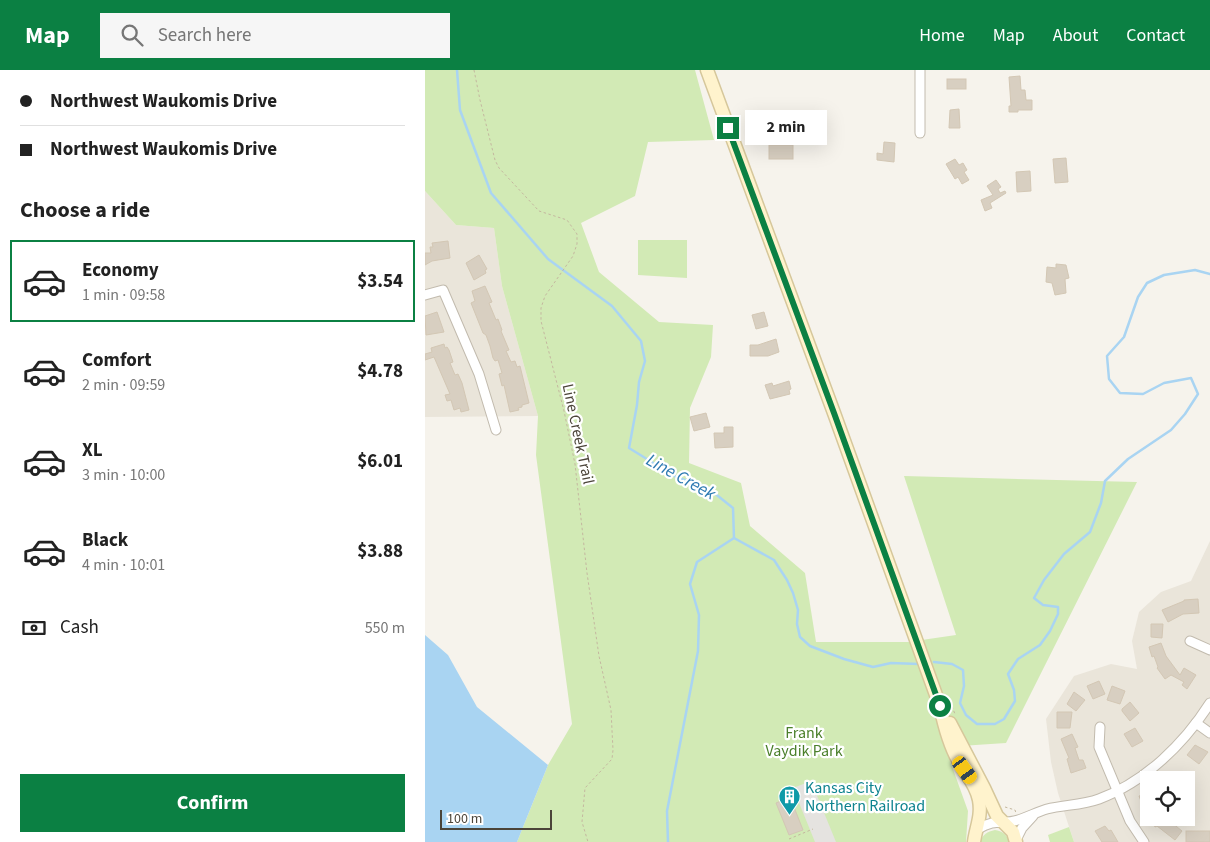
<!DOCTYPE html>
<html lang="en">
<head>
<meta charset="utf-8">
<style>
  body { margin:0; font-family:"Source Sans 3",sans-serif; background:#f6f6f6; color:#222; height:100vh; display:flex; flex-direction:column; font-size:19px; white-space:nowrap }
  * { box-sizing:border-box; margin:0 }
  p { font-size:16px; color:#767676 }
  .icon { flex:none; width:28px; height:28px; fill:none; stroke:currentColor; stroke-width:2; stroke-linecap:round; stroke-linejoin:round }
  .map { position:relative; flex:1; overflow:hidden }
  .drawer { display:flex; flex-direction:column; background:#fff; width:425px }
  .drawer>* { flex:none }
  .hud { display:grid; align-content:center; height:110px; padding:0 20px; background:#fff }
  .tools { position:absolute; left:715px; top:701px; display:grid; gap:10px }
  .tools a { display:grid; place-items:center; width:55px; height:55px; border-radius:0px; background:#fff; box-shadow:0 5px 20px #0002; font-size:25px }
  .scale { position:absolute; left:15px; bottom:12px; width:112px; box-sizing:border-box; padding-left:5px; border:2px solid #4b4439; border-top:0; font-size:14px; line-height:18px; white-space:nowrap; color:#4b4439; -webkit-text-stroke:4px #fff; paint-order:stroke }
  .end { position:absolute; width:22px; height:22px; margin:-11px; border:6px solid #0b8043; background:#fff; box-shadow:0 0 0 2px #fff }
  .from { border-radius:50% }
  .bubble { position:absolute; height:35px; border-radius:0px; background:#fff; box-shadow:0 5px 20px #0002; font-size:16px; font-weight:700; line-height:35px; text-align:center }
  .car { position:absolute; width:15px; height:30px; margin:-15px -8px; border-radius:6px; box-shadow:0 0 4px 1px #0007; background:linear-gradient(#f5c518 24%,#345 0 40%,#f5c518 0 76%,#345 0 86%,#f5c518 0) }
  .hud b { display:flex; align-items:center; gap:18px; height:48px; font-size:19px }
  .hud b+b { border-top:1px solid #e0e0e0 }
  .hud i { width:12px; height:12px; background:#222 }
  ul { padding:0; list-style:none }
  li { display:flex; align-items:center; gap:15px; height:82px; margin:0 10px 8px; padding:0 10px; border:2px solid transparent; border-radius:0px }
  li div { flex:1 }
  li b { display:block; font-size:19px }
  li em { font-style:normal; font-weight:700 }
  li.selected { border-color:#0b8043 }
  li>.icon { width:45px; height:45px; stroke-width:1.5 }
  h2 { padding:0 20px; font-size:22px; line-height:60px }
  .pay { display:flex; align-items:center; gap:12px; height:55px; padding:0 20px; font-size:19px }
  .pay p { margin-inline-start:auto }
  .button { display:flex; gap:10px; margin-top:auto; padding:10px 20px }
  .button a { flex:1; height:58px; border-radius:0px; background:#0b8043; color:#fff; font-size:20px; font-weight:700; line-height:58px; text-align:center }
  header { display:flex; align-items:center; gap:30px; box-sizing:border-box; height:70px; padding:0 25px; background:#0b8043; color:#fff }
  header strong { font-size:24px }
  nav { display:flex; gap:28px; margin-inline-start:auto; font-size:18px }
  .search { width:350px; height:45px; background:#f6f6f6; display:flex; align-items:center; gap:12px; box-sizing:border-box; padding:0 18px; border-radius:0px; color:#767676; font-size:19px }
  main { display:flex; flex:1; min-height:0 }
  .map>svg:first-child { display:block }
</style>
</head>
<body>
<header>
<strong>Map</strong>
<div class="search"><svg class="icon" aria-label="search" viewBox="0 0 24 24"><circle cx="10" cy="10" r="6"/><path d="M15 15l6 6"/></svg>Search here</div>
<nav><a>Home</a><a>Map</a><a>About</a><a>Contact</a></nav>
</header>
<main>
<section class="drawer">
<div class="hud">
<b><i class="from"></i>Northwest Waukomis Drive</b>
<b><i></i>Northwest Waukomis Drive</b>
</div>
<h2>Choose a ride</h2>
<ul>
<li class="selected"><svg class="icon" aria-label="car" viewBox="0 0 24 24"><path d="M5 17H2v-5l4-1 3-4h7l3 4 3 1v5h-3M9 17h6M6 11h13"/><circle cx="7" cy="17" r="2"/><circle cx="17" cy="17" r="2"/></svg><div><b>Economy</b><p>1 min · 09:58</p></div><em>$3.54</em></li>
<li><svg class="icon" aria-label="car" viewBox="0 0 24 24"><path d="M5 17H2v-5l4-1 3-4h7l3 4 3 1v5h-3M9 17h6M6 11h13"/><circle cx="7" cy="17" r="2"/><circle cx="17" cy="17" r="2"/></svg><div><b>Comfort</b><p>2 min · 09:59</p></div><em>$4.78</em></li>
<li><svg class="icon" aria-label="car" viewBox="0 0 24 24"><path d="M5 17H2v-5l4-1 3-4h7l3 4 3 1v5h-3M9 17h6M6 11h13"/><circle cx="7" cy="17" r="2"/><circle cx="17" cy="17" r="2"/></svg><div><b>XL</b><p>3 min · 10:00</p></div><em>$6.01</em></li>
<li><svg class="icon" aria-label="car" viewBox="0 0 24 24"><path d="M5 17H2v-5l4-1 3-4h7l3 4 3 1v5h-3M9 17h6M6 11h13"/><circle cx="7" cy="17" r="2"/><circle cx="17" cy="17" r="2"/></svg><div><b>Black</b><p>4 min · 10:01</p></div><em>$3.88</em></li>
</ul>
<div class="pay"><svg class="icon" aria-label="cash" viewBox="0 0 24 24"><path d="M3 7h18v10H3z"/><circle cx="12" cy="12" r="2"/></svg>Cash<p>550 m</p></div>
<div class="button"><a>Confirm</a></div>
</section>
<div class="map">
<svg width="785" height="772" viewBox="0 0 785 772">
  <rect width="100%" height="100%" fill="#f6f3ec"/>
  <g fill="#eae5da" fill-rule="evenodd">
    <path d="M0,121l31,34 38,3 8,58 36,130 -113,1z"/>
    <path d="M785,471v301h-136l-16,-49 -7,-31 -5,-43 28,-43 37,-12 26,5 -5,-28 7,-29 22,-20 30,-11zM724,710h37v38h-37z"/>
  </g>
  <g fill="#d2eab5">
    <path d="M0,0h270l19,70 -66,2 -13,54 -54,27 18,49 60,50 54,3 -2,32 -21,51 -1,55 52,20 9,43 55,47 11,69h92l48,-7 -52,-159 233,6 -131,261 -61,4 23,64 -2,31h-449l31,-77 24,-41 -36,-269 2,-39 -36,-130 -8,-58 -38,-3 -31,-34z"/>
    <path d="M213,170h49v38l-49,-3z"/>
    <path d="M644,757l5,15h-24l-2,-7z"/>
    <path d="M570,760c7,1 12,4 14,12h-29c3,-8 7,-10 15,-12z"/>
  </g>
  <path fill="#e5e3e0" d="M386,711l25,61h-21l-22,-54z"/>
  <path fill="#a9d4f2" d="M0,565l23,20 29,52 71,58 -31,77h-92z"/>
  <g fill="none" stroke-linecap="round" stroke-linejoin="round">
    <g stroke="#a9d4f2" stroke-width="2.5">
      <path d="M32,0l3,40 31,83 57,66 64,47 29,35 4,20 -6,21 -2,23 -8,43 47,29 32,11 25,20 1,30 -37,24 -7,22 9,31 -1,36 -31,160 1,31"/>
      <path d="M309,468l40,22 13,20 6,13 5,17 -1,14 3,13 10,9 34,13 29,8 18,-4 28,1"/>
      <path d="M509,592l18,2 11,6 1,16 -4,17 6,12 11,9h18l9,-5 11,-18 -1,-11 -6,-16 10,-15 22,-14 10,-14 8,-17v-7l-15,-2 -9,-7 10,-18 20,-26 26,-22 11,-29 4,-22 23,-22 43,-29 14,-16 13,-20 -7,-16 -27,5 -21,11 -23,-1 -11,-14 -2,-23 17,-19 14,-40 9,-14 17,-8 31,-5 15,4"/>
    </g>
  </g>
  <g fill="#d8cfc1" stroke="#d3c7b4">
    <path d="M595,6l1,14h4l1,10h6v10h-14v2h-9v-6h2l-2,-29z"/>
    <rect x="522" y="9" width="19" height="10"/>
    <path d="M534,39l1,19h-11l1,-18z"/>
    <path d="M339,48l19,1v6h-8v8h-11z"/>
    <path d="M459,72l11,1 -1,19 -17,-2v-7l6,1z"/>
    <rect x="344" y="75" width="24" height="14"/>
    <path d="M641,88l2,24 -13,1 -2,-24z"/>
    <path d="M530,89l4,6 4,-2 4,7 -3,2 5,8 -7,4 -4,-7 -3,2 -9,-15z"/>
    <path d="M605,101l1,20 -14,1 -1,-20z"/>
    <path d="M571,110l5,7 -3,2 2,4 5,-2 1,2 -16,10 2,5 -7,3 -4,-11 12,-5 -6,-9z"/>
    <path d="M23,171l2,17 -18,3 -7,4v-12h6l-1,-6h3l-1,-4z"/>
    <path d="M54,185l8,14 -2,1 1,3 -12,7 -8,-17z"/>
    <path d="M631,194l10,1 3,13 -4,1 1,14 -11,2 -3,-12 -6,-1 1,-15 9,1z"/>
    <path d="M60,216l7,16 -3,1 7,17 2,-1 4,11 -1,1 8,19 -3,1 5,11 4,-1 2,6 3,-1 9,37 -7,2v2l-4,1 1,2 -9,2 -6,-27 -2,1 -3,-12 3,-1 -4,-13 -3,1 -2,-3 -3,-12 -4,-11 -3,-2 -12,-30 4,-2 -3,-10z"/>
    <path d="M12,242l7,20 -18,3 -1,-19z"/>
    <path d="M339,242l4,14 -12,3 -4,-14z"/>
    <path d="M351,269l3,13 -11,4h-18v-11h8z"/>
    <path d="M19,274l1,4 2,-1 2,3 4,12 -3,1 5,12 3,-1 4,9 7,27 -8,2 -1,-4 -6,2 -3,-10 -4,1 -2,-6 5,-1 -16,-37 -9,3v-6l7,-2 -1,-4z"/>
    <path d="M364,311l2,8 -2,1 1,4 -20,5 -5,-14 7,-2 1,3z"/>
    <path d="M281,343l4,14 -16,4 -4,-14z"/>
    <path d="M299,357h9v20l-18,1 -1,-15h10z"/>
    <path d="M773,529l1,14 -16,1 -15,8 -6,-12 22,-9v-1z"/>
    <path d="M726,554h12l-1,14 -11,-1z"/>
    <path d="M736,573l5,13 14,19 4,-7 12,7 -9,14 -5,-4 2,-3 -13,-7 -6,4 -8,-11 1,-1 -4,-11 -2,1 -3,-10z"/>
    <path d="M674,611l6,13 -12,5 -6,-13z"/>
    <path d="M687,616l13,5 -5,13 -13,-4z"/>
    <path d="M649,622l11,8 -9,11 -9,-7z"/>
    <path d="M705,632l9,11 -9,8 -8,-10v-2z"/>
    <path d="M632,642h15l-2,16h-13z"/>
    <path d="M710,658l8,13 -11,6 -8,-13z"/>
    <path d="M647,664l6,13 -3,1 4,12h4l3,8 -15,5 -4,-14 2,-1 -8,-19z"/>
    <path d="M770,675l13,7 -9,12 -12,-9z"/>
    <path d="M724,723v26h-1l-9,-23z"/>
    <path d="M365,727l13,33 -14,5 -13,-32z"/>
    <path d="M726,748h13l4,8 3,-4 11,9 -7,9 -18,-14 -2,1z"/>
    <path d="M680,756l4,5 2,-1 7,12h-16l-7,-11z"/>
    <rect x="761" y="761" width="24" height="11"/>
  </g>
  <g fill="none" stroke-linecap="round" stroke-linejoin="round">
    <defs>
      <g id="minor">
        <path d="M495,0v63"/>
        <path d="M0,225l18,-5 36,84 17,56"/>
        <path d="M765,571l20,9"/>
        <path d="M771,653l14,10"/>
        <path d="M675,657l-1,20 31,74 14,21"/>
        <path d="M553,759c18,-11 24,-4 40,-9 10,-3 19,-8 29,-11 16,-4 36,-4 52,-10 46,-17 85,-55 111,-96"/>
        <path d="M591,770l6,-12 11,-12"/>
      </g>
      <g id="secondary">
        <path d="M282,0l127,343 106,293c4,19 9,39 19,56 7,13 17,22 20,38 3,16 -3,27 -5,42"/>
        <path d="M525,653l34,65 13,28 16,16 3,10"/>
      </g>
    </defs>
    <use href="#minor" stroke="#c2bbae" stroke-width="11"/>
    <use href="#secondary" stroke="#d6c79b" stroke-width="15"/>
    <g stroke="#c4b79f" stroke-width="1" stroke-dasharray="2.5 2.5" stroke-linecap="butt">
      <path d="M49,0l6,30 15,60 4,8 40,43 28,9 10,14v10l-4,12 -28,40 -4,12v13l23,90 11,53 12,109 12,83 12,54 2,40 -1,9 -27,29 -3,34 6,20"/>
      <path d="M523,627l7,17"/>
      <path d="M580,737l10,3 1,3"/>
      <path d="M364,769l24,-10"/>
    </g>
    <use href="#minor" stroke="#fff" stroke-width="9"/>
    <use href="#secondary" stroke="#fff3cd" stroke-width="12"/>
  </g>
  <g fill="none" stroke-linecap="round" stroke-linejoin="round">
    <path stroke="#0b8043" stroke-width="6" d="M303,58l106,285 106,293"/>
  </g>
  <defs>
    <symbol id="building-pin" viewBox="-11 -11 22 30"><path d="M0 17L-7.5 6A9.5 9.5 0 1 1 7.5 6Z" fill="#0f9aa8" stroke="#fff"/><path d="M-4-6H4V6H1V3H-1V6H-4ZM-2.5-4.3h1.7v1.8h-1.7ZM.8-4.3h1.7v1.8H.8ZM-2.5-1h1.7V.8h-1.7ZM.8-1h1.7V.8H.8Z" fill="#fff"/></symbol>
  </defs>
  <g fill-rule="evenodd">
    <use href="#building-pin" x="352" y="714" width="25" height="34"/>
  </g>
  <g text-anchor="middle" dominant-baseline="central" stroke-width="4.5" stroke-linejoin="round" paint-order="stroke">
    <g font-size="16" fill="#4b4439" stroke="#fff">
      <text transform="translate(153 364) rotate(78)">Line Creek Trail</text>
    </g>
    <g font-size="16" fill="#4a7f2a" stroke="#fff">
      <text x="379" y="663">Frank<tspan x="379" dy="18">Vaydik Park</tspan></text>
    </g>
    <g font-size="16" fill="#0d838f" stroke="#fff" text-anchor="start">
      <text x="380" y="718">Kansas City<tspan x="380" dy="18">Northern Railroad</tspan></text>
    </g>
    <g font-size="18" font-style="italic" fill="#2e7ab2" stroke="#fff">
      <text transform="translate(256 407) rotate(29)">Line Creek</text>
    </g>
  </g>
</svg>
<div class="tools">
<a><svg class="icon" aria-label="locate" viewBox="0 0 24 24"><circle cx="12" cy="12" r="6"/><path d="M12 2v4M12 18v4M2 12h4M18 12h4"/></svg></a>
</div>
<div class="scale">100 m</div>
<i class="end from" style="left:515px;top:636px"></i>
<i class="end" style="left:303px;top:58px"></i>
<div class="bubble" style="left:320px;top:40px;width:82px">2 min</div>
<i class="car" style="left:540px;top:700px;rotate:144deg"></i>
</div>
</main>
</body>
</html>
